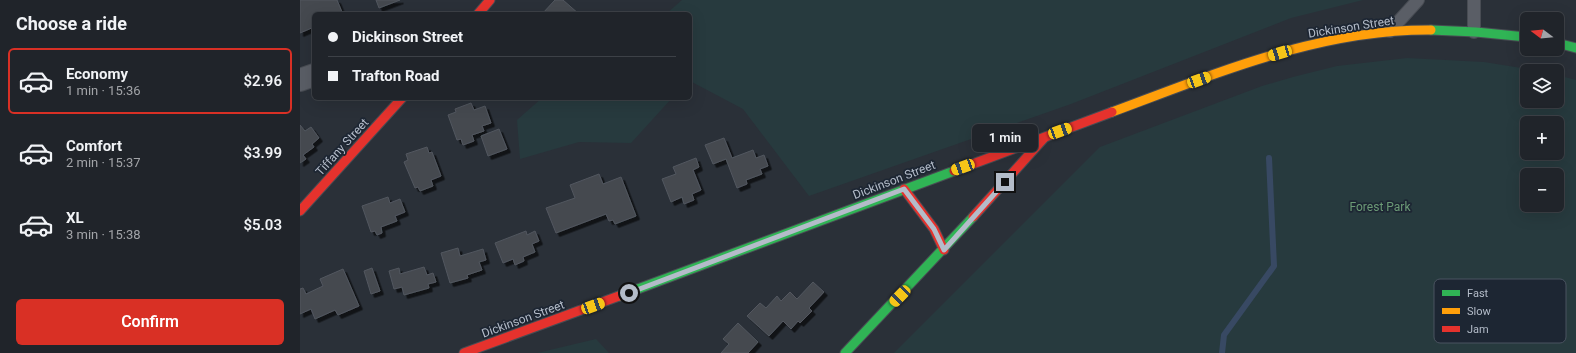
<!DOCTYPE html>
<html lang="en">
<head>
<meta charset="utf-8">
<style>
  body { margin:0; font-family:Roboto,sans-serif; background:#2d3036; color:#f1f3f6; height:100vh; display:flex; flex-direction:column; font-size:15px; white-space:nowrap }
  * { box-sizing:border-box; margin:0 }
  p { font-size:13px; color:#a2a4a8 }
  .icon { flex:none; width:22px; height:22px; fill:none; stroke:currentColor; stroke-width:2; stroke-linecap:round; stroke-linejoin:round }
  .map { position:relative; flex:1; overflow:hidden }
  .panel { display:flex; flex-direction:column; background:#20242a; width:300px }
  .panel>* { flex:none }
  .top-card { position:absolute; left:12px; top:12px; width:380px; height:88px; border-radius:6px; box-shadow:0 4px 16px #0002,0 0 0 1px #3d4147; display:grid; align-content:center; height:88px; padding:0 16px; background:#20242a }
  .needle { width:26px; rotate:286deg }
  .buttons { position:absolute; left:1220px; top:12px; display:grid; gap:8px }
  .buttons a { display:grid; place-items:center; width:44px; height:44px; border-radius:6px; background:#20242a; box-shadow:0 4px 16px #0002,0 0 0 1px #3d4147; font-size:20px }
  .end { position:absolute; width:18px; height:18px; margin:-9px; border:5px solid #b4bcc9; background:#111; box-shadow:0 0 0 2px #111 }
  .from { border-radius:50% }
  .bubble { position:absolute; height:28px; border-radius:6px; background:#20242a; box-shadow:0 4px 16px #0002,0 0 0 1px #3d4147; font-size:13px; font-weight:600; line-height:28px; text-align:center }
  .car { position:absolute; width:12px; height:24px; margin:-12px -6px; border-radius:5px; box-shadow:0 0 3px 1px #0007; background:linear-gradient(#f5c518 24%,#345 0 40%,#f5c518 0 76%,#345 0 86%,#f5c518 0) }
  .top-card b { display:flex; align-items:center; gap:14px; height:38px; font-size:15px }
  .top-card b+b { border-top:1px solid #3d4147 }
  .top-card i { width:10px; height:10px; background:#f1f3f6 }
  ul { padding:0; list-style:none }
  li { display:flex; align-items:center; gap:12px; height:66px; margin:0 8px 6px; padding:0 8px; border:2px solid transparent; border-radius:6px }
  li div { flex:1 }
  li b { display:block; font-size:15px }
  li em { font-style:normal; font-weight:600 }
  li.active { border-color:#d93025 }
  li>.icon { width:36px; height:36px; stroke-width:1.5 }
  h2 { padding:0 16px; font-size:18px; line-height:48px }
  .cta { display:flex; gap:8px; margin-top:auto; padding:8px 16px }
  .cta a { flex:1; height:46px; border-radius:6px; background:#d93025; color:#fff; font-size:16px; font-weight:600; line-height:46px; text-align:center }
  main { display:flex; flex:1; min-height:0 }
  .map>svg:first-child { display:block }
</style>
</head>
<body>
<main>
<section class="panel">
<h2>Choose a ride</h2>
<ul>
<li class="active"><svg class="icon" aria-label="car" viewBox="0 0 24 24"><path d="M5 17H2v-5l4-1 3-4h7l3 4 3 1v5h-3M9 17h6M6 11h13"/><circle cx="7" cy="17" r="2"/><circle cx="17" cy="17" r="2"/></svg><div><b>Economy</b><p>1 min · 15:36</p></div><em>$2.96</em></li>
<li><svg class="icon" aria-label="car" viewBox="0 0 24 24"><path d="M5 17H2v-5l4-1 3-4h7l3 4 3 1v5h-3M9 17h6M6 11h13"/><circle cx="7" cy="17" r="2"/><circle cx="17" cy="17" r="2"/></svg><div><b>Comfort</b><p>2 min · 15:37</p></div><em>$3.99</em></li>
<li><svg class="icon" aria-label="car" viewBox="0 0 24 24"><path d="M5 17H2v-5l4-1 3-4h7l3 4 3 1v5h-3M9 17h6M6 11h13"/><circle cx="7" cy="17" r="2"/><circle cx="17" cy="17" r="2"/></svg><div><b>XL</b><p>3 min · 15:38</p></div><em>$5.03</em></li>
</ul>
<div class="cta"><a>Confirm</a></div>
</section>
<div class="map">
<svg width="1276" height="353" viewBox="0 0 1276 353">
  <defs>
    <filter id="shadow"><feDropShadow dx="3.5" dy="3.5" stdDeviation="0" flood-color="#0009"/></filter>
  </defs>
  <rect width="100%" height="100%" fill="#2a3038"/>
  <g fill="#273a3e" fill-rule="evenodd">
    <path d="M382,0h681l-72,18 -220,86 -262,92 -66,-87 -53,-28v-67h-24z"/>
    <path d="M1107,58l77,4 57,9h-14v30h30v-26l19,5v273h-682l206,-206 162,-61 31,-9 44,-11zM1227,123h30v30h-30zM1227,175h30v30h-30z"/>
    <path d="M242,98h130l-41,45 -52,-1 -59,17 -3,-39z"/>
    <path d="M296,339l13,14h-72z"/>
  </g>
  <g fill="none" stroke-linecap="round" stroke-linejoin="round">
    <path stroke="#384963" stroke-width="6" d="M922,353l2,-18 50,-69 -5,-108"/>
  </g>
  <g fill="#444950" stroke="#52575f" filter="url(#shadow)">
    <path d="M0,0h37l5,12 -7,2h-21v13l-14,6z"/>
    <path d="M76,0h24l-21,8z"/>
    <path d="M255,0h8l16,14h-37z"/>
    <path d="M171,103l3,7 11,-4 6,17 -9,3 2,5 -12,4 2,6 -11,4 -2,-6 -4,1 -9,-25 8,-3 -1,-3z"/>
    <path d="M0,125l5,6 6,-4 8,11 -7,6 2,3 -11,8 3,4 -6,4z"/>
    <path d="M199,129l8,20 -19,7 -7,-20z"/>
    <path d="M424,138l8,20 21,-8 3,8 8,-3 4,11 -8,3 2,5 -16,6 1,4 -10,4 -11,-29 -13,5 -8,-19z"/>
    <path d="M127,147l2,6 3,-1 9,24 -10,4 2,6 -13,5 -2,-4 -3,1 -11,-26 4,-2 -2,-6z"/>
    <path d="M396,158l3,9 -6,3 8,20 -9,4 2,6 -10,4 -2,-7 -11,5 -9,-23 14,-5 -3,-7z"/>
    <path d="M299,174l4,10 18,-7 15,39 -21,8 -2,-4 -4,1 -3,-7 -50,19 -10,-25 29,-10 -5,-13z"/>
    <path d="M88,197l2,6 10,-4 5,13 -10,4 2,5 -16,6 1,6 -5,2 -2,-4 -4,1 -9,-26z"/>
    <path d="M226,231l1,4 8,-4 4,10 -7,3 3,8 -12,5 1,4 -9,4 -2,-6 -10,4 -8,-20z"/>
    <path d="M158,248l2,8 23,-7 3,11 -7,2 3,8 -15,5 1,3 -18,5 -9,-30z"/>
    <path d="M124,267l3,8 6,-2 3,9 -8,2 1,4 -25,7 -2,-8 -8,2 -5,-18 10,-3 1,6z"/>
    <path d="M72,268l8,23 -9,3 -7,-23z"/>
    <path d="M43,269l16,37 -21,9 -3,-5 -20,9 -4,-10 -11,5v-25l3,-1 3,6 17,-8 -3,-7z"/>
    <path d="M513,282l11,10 -15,16 3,3 -12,12 -2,-2 -7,8 -8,-8 -14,15 -22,-20 13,-13 6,5 11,-12 4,5 9,-9 7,7z"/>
    <path d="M438,323l20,19 -10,11h-27l8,-9 -6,-5z"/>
  </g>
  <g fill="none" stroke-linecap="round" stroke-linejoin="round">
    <defs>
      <g id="lane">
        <path d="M1090,31l28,-31"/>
        <path d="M1174,32v-32"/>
      </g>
      <path id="street" d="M0,80l14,-5"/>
      <g id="fast">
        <path d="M1131,30l45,2 51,5"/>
        <path d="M1257,43l19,5"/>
        <path d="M319,296l335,-125"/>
        <path d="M545,353l128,-136"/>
      </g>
      <path id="slow" d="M812,112c103,-38 207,-83 319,-82"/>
      <g id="jam">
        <path d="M178,14l12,-14"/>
        <path d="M654,171l158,-59"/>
        <path d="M604,189l30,40 10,21"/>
        <path d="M0,211l102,-113"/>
        <path d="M673,217l71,-79"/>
        <path d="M164,353l155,-57"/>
      </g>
    </defs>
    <use href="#lane" stroke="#484c53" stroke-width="14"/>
    <use href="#street" stroke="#484c53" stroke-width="24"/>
    <use href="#fast" stroke="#484c53" stroke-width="11"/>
    <use href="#slow" stroke="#484c53" stroke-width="11"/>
    <use href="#jam" stroke="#484c53" stroke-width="11"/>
    <use href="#lane" stroke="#5a5e66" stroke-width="12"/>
    <use href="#street" stroke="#5a5e66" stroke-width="22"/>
    <use href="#fast" stroke="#30b455" stroke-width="9"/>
    <use href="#slow" stroke="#ff9f0a" stroke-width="9"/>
    <use href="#jam" stroke="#e5322d" stroke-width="9"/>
  </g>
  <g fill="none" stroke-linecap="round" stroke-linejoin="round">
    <path stroke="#b4bcc9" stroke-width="5" d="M329,293l275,-104 30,40 10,21 61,-68"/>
  </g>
  <g text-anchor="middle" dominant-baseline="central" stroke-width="3.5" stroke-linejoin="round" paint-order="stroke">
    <g font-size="12" fill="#b4bcc9" stroke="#1d2633">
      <text transform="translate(1051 27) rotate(-9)">Dickinson Street</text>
      <text transform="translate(42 147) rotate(-48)">Tiffany Street</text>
      <text transform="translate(594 180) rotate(-21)">Dickinson Street</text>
      <text transform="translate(223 319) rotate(-20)">Dickinson Street</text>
    </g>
    <g font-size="12" fill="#6b9a76" stroke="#1d2633">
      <text x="1080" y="207">Forest Park</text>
    </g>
  </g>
  <rect x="1134" y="279" width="132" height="64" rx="6" fill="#1d2633" stroke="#4a5360" stroke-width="1"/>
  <rect x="1142" y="290" width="18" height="6" fill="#30b455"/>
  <rect x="1142" y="308" width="18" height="6" fill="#ff9f0a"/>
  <rect x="1142" y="326" width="18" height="6" fill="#e5322d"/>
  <g font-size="11" fill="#b4bcc9">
    <text x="1167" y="297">Fast</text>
    <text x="1167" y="315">Slow</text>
    <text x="1167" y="333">Jam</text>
  </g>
</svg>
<div class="buttons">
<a><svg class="needle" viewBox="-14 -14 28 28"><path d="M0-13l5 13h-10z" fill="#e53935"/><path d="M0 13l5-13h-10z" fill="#a2a4a8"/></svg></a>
<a><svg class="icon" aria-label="layers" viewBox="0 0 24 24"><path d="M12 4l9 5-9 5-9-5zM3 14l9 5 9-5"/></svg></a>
<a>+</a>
<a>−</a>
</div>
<i class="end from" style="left:329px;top:293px"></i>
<i class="end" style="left:705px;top:182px"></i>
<div class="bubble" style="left:672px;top:124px;width:66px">1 min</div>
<i class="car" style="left:980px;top:53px;rotate:253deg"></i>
<i class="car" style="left:899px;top:80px;rotate:70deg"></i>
<i class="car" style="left:760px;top:131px;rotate:70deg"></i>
<i class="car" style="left:663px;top:167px;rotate:250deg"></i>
<i class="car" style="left:600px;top:296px;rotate:224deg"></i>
<i class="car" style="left:293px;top:306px;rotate:70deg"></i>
<div class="top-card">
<b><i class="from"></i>Dickinson Street</b>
<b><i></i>Trafton Road</b>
</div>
</div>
</main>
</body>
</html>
